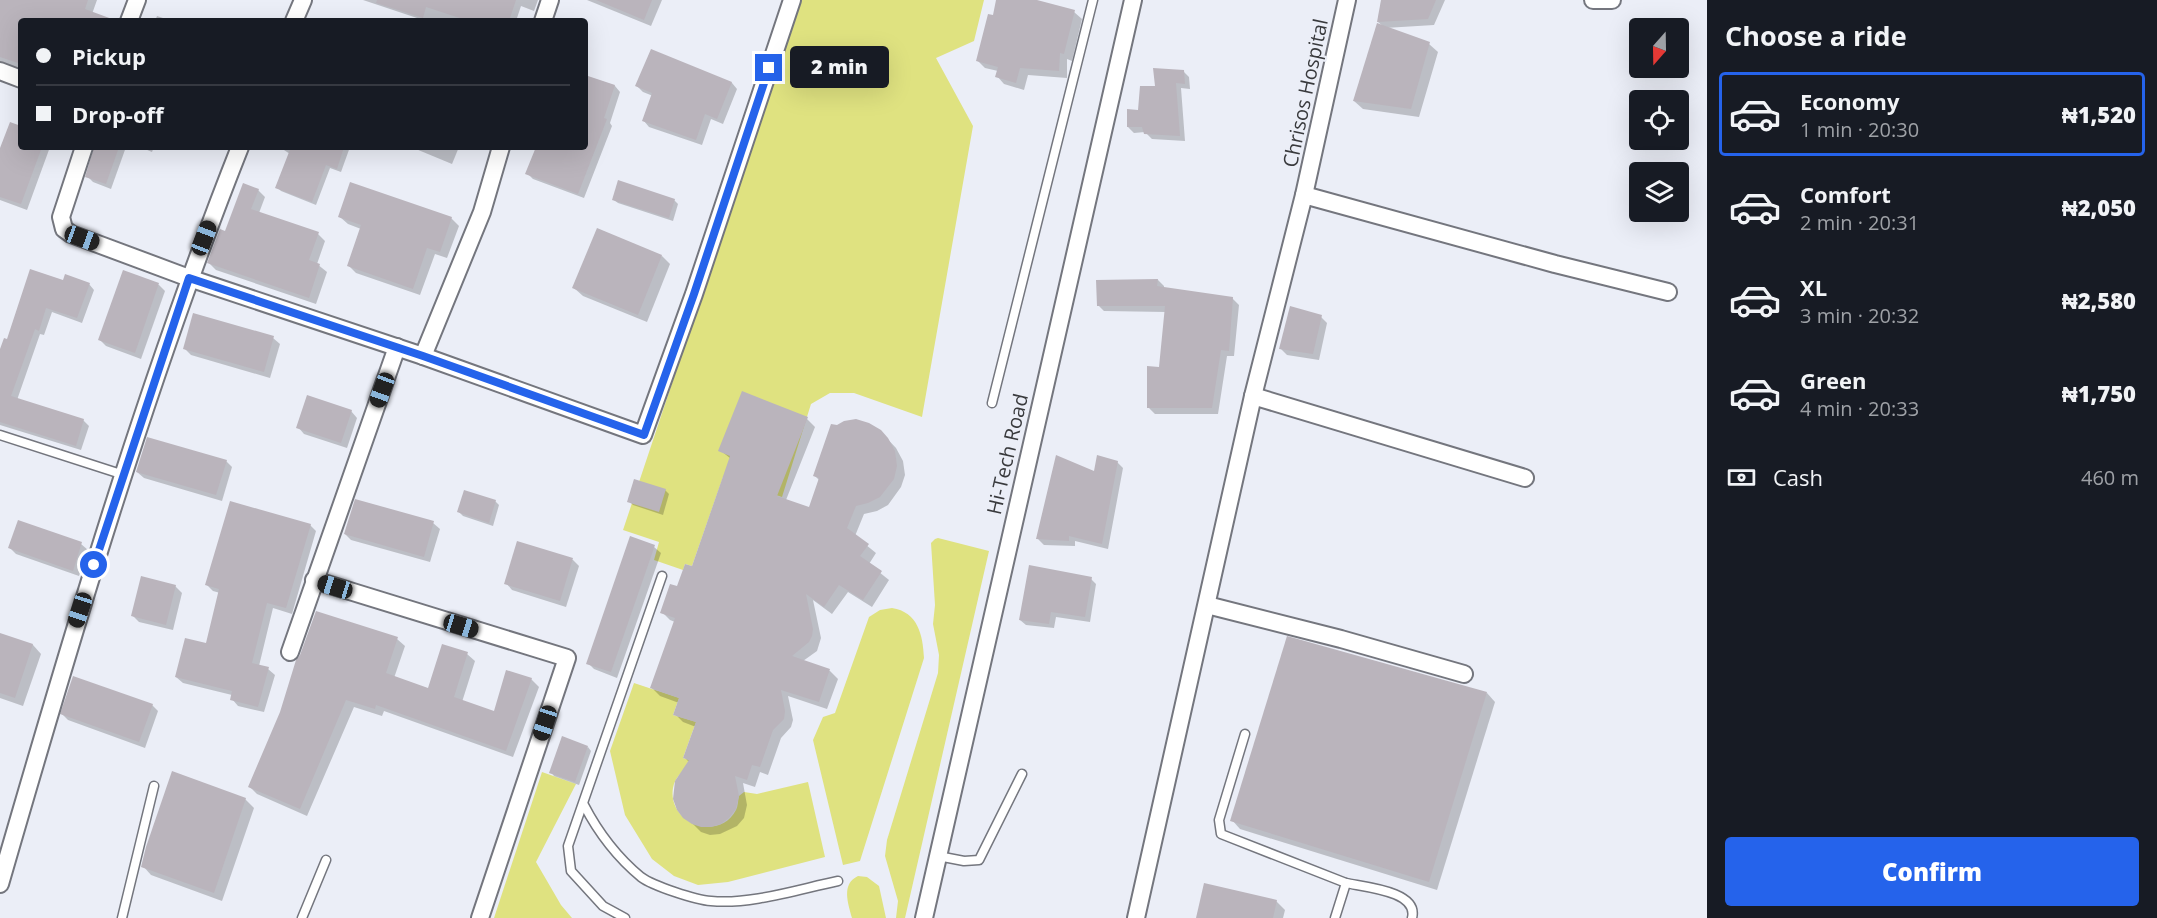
<!DOCTYPE html>
<html lang="en">
<head>
<meta charset="utf-8">
<style>
  body { margin:0; font-family:"Open Sans",sans-serif; background:#242831; color:#f1f3f6; height:100vh; display:flex; flex-direction:column; font-size:22px; white-space:nowrap }
  * { box-sizing:border-box; margin:0 }
  p { font-size:20px; color:#9ea1a6 }
  .icon { flex:none; width:33px; height:33px; fill:none; stroke:currentColor; stroke-width:2; stroke-linecap:round; stroke-linejoin:round }
  .map { position:relative; flex:1; overflow:hidden }
  .sheet { display:flex; flex-direction:column; background:#171b24; width:450px }
  .sheet>* { flex:none }
  .banner { position:absolute; left:18px; top:18px; width:570px; height:132px; border-radius:6px; box-shadow:0 6px 24px #0002; display:grid; align-content:center; height:132px; padding:0 18px; background:#171b24 }
  .needle { width:39px; rotate:200deg }
  .tools { position:absolute; left:1629px; top:18px; display:grid; gap:12px }
  .tools a { display:grid; place-items:center; width:60px; height:60px; border-radius:6px; background:#171b24; box-shadow:0 6px 24px #0002; font-size:30px }
  .end { position:absolute; width:27px; height:27px; margin:-14px; border:8px solid #2563eb; background:#fff; box-shadow:0 0 0 3px #fff }
  .from { border-radius:50% }
  .bubble { position:absolute; height:42px; border-radius:6px; background:#171b24; box-shadow:0 6px 24px #0002; font-size:20px; font-weight:800; line-height:42px; text-align:center }
  .car { position:absolute; width:18px; height:36px; margin:-18px -9px; border-radius:8px; box-shadow:0 0 4px 2px #0007; background:linear-gradient(#222 24%,#8ab4d8 0 40%,#222 0 76%,#8ab4d8 0 86%,#222 0) }
  .banner b { display:flex; align-items:center; gap:21px; height:57px; font-size:22px }
  .banner b+b { border-top:2px solid #363941 }
  .banner i { width:15px; height:15px; background:#f1f3f6 }
  ul { padding:0; list-style:none }
  li { display:flex; align-items:center; gap:18px; height:84px; margin:0 12px 9px; padding:0 6px; border:3px solid transparent; border-radius:6px }
  li div { flex:1 }
  li b { display:block; font-size:22px }
  li em { font-style:normal; font-weight:800 }
  li.current { border-color:#2563eb }
  li>.icon { width:54px; height:54px; stroke-width:1.5 }
  h2 { padding:0 18px; font-size:27px; line-height:72px }
  .pay { display:flex; align-items:center; gap:15px; height:66px; padding:0 18px; font-size:22px }
  .pay p { margin-inline-start:auto }
  .primary-button { display:flex; gap:12px; margin-top:auto; padding:12px 18px }
  .primary-button a { flex:1; height:69px; border-radius:6px; background:#2563eb; color:#fff; font-size:24px; font-weight:800; line-height:69px; text-align:center }
  main { display:flex; flex:1; min-height:0 }
  .map>svg:first-child { display:block }
</style>
</head>
<body>
<main>
<div class="map">
<svg width="1707" height="918" viewBox="0 0 1707 918">
  <rect width="100%" height="100%" fill="#ebeef7"/>
  <g fill="#dfe280">
    <path d="M800,0h184l-10,41 -38,17 37,68 -51,291 -68,-24h-24l-19,11 -29,93 -59,-20 -31,89 -7,-2 -2,6 -29,-10 5,-18 -36,-12z"/>
    <path d="M938,538l51,13 -84,367h-9l2,-17 -13,-45 2,-16 51,-167 1,-18 -6,-31 2,-19 -4,-62 4,-4z"/>
    <path d="M892,608c26,4 31,27 32,50l-64,203 -17,4 -30,-125 10,-23 12,-4 34,-96 11,-7z"/>
    <path d="M634,683l45,15 -6,17 23,7 -13,36 6,2c-4,11 -14,16 -16,28 -6,35 46,55 63,22 2,-4 2,-10 3,-14l5,-4 13,2 51,-12 17,75 -97,25 -30,3 -24,-9 -22,-17 -27,-44 -15,-64z"/>
    <path d="M542,772l34,12 -40,78 25,43 11,13h-78z"/>
    <path d="M858,876l9,1 12,9 7,32h-34c-4,-15 -11,-34 6,-42z"/>
  </g>
  <g fill="#0003">
    <path d="M0,0h97l-5,14 11,7h-82v48l-21,-8z"/>
    <path d="M363,0h175l-4,11 -13,-5 -5,15h-90z"/>
    <path d="M587,0h75l-11,26z"/>
    <path d="M997,0h34l43,12 8,7 -10,42 -5,-2v19l-39,-3 -4,15 -20,-6 -7,-8 1,-5 -13,-3 -7,-7 16,-44z"/>
    <path d="M1383,0h62l-11,25 -49,3 44,16 9,8 -19,65 -56,-8 -9,-8 30,-74 -6,-5z"/>
    <path d="M157,16l15,5h-17z"/>
    <path d="M651,51l81,32 5,6 -14,35 -12,-5 -9,26 -53,-18 -5,-6 9,-25 -10,-4 -6,-6z"/>
    <path d="M1183,71l6,6 1,12 -9,-1 4,53 -33,-2 -7,-7 -11,1 -6,-6 29,-39z"/>
    <path d="M585,76l30,10 5,6 -10,31 2,3 -28,72 -51,-19 -6,-6 10,-26h48z"/>
    <path d="M21,127v20h29l-23,63 -27,-10v-47z"/>
    <path d="M95,147h31l-15,42 -18,-7 -6,-6z"/>
    <path d="M140,147h14l-2,5z"/>
    <path d="M285,147h65l-9,25 -11,-4 -14,37 -35,-14 -4,-4 13,-33 -6,-4z"/>
    <path d="M411,147h48l-7,17z"/>
    <path d="M258,190l7,7 -6,16 59,21 7,7 -8,23 10,8 -11,32 -100,-34 -7,-7 16,-31z"/>
    <path d="M614,200h60l4,4 -5,17 -55,-18z"/>
    <path d="M340,217l111,1 8,8 -12,32 -12,-4 -15,41 -64,-22 -8,-8 13,-36 -13,-5z"/>
    <path d="M662,256l8,8 -23,58 -64,-26 -9,-8z"/>
    <path d="M124,272l35,13 6,6 -24,68 -35,-13 -6,-6z"/>
    <path d="M1158,280l6,6v3l68,9 7,7 -5,51h-7l-9,58h-63l-6,-6 11,-39 6,-57 -62,-1 -6,-6z"/>
    <path d="M64,282l25,2 5,6 -12,33 -30,-11 -8,23 -4,-1 -23,66 66,20 6,6 -8,24 -81,-25v-72l8,-12z"/>
    <path d="M1321,317l6,6 -8,37 -32,-5 -6,-6z"/>
    <path d="M273,338l7,6 -10,34 -79,-23 -6,-6z"/>
    <path d="M351,411l6,7 -10,30 -43,-14 -6,-7z"/>
    <path d="M807,419l8,8 -29,73 24,9 9,-29 -4,-4 65,-45 16,17 7,13 2,14 -4,12 -13,18 -11,6 -13,3 -9,22 21,17 -7,11 20,16 -17,27 -24,-15 -16,22 -19,-14 8,38 -4,13 -14,10 27,10 8,8 -11,30 -39,-13 5,24 -2,7 -10,11 -13,37 -8,-3 -5,15 -12,-4 4,22 -3,13 -7,8 -17,8 -10,1 -9,-3 -14,-14 2,-56 -4,-4 11,-31 -13,-5 -8,-8 4,-11 -19,-7 -8,-8 23,-66 -5,-2 -8,-8 31,-44 38,-109 -11,-9z"/>
    <path d="M226,461l6,6 -10,34 -78,-23 -7,-6z"/>
    <path d="M1117,462l6,6 -15,81 -33,-8v5l-31,-1 -6,-6 57,-66z"/>
    <path d="M665,490l4,4 -6,21 -30,-10 -4,-4z"/>
    <path d="M495,501l4,4 -6,21 -30,-10 -4,-4z"/>
    <path d="M433,523l7,6 -10,33 -79,-22 -6,-6z"/>
    <path d="M310,525l6,6 -24,83 -19,-6 -14,58 9,3 7,6 -11,37 -26,-6 -6,-7v-4l-49,-12 -7,-6 31,-32 13,-52 -7,-2 -6,-6z"/>
    <path d="M518,543l55,17 6,6 -13,41 -54,-17 -6,-7z"/>
    <path d="M81,544l7,6 -9,26 -63,-22 -6,-6z"/>
    <path d="M654,547l7,6 -44,125 -23,-9 -6,-6z"/>
    <path d="M1091,579l5,5 -6,38 -34,-5 -2,11 -28,-3 -6,-5z"/>
    <path d="M175,586l7,7 -9,37 -34,-8 -7,-7z"/>
    <path d="M0,634l33,11 8,9 -18,52 -23,-8z"/>
    <path d="M397,639l8,7 -11,32 35,12 38,-36 8,7 -13,41 33,11 36,-34 8,8 -26,70 -129,-46 -2,5 -28,-9 -47,109 -50,-22 -7,-7z"/>
    <path d="M1487,693l8,9 -58,188 -197,-61 -8,-9z"/>
    <path d="M152,705l6,6 -13,37 -77,-28 -6,-6z"/>
    <path d="M588,747l3,4 -12,34 -25,-9 -3,-4z"/>
    <path d="M245,799l9,9 -32,93 -71,-26 -8,-9z"/>
    <path d="M1276,901l9,9 -2,8h-85z"/>
  </g>
  <g fill="#bab4bc">
    <path d="M0,0h88l-3,9 27,10v2h-91v43l-21,-7z"/>
    <path d="M377,0h139l-7,21h-40l-43,-14 -3,11 -47,-15z"/>
    <path d="M596,0h56l-8,20z"/>
    <path d="M996,0h41l38,10 -11,44 -4,-1 -1,18 -39,-3 -4,15 -21,-6 3,-10 -22,-6 12,-47 5,1z"/>
    <path d="M1381,0h55l-8,19 -51,3z"/>
    <path d="M1377,23l53,19 -19,67 -58,-8z"/>
    <path d="M651,49l81,33 -15,37 -12,-5 -9,26 -54,-19 10,-28 -17,-7z"/>
    <path d="M1153,68l31,2 1,14 -9,-1 4,53 -36,-2 -2,-7h-15v-18l11,1 2,-24h15z"/>
    <path d="M585,75l30,10 -11,33 3,1 -29,75 -53,-20 11,-27h49z"/>
    <path d="M10,122l11,4v21h21l-21,57 -21,-7v-49z"/>
    <path d="M94,147h25l-13,37 -21,-7z"/>
    <path d="M291,147h53l-7,22 -11,-4 -14,37 -37,-14z"/>
    <path d="M618,180l57,19 -6,19 -57,-18z"/>
    <path d="M350,182l102,35 -12,35 -13,-4 -14,41 -66,-23 14,-41 -23,-8z"/>
    <path d="M243,183l16,6 -8,20 68,23 -10,28 11,4 -11,34 -102,-35 13,-34 5,2z"/>
    <path d="M597,228l65,27 -24,60 -66,-27z"/>
    <path d="M30,269l33,11 2,-6 25,9 -13,35 -31,-10 -7,23 -4,-2 -24,67 73,23 -8,27 -76,-24v-73l4,-11 3,1z"/>
    <path d="M123,270l36,13 -24,70 -37,-13z"/>
    <path d="M1158,279l-1,7 76,11 -4,54 -8,-1 -9,58h-65v-42l12,1 6,-61h-68l-1,-26z"/>
    <path d="M1290,306l32,9 -9,39 -34,-5z"/>
    <path d="M193,313l81,23 -10,36 -81,-23z"/>
    <path d="M742,391l66,26 -31,79 32,11 10,-29 -6,-2 18,-52 6,1 7,-4 12,-2 13,4 12,7 7,8 7,13 2,15 -3,13 -14,18 -12,6 -12,3 -9,22 22,16 -9,12 22,15 -19,29 -24,-15 -15,22 -18,-13 7,35 -1,7 -3,6 -17,14 38,13 -11,33 -38,-12 4,21 -1,8 -11,11 -13,37 -8,-2 -5,15 -12,-4 4,20 -3,13 -7,9 -8,6 -10,3h-10l-9,-3 -9,-6 -6,-8 -4,-11 2,-18 14,-21 -6,-2 13,-36 -23,-7 6,-17 -29,-10 25,-70 -15,-5 10,-29 7,2 8,-22 7,2 38,-110 -12,-5z"/>
    <path d="M307,395l45,15 -11,33 -45,-15z"/>
    <path d="M147,437l80,23 -11,35 -80,-23z"/>
    <path d="M1056,455l38,16 3,-16 21,6 -16,83 -33,-8v5l-33,-2z"/>
    <path d="M634,479l32,10 -7,23 -32,-10z"/>
    <path d="M464,490l32,10 -7,23 -32,-11z"/>
    <path d="M355,499l79,22 -10,36 -80,-23z"/>
    <path d="M230,501l81,23 -25,84 -19,-5 -15,60 17,4 -11,40 -28,-7 2,-9 -57,-14 10,-39 21,5 13,-54 -14,-4z"/>
    <path d="M18,520l64,22 -9,29 -65,-23z"/>
    <path d="M630,536l25,9 -44,127 -25,-8z"/>
    <path d="M517,541l56,17 -13,43 -56,-17z"/>
    <path d="M1029,565l63,12 -7,40 -34,-5 -2,12 -30,-4z"/>
    <path d="M141,576l35,9 -10,40 -35,-9z"/>
    <path d="M316,611l82,26 -12,36 42,15 14,-44 26,8 -14,45 40,14 12,-41 26,8 -26,73 -130,-46 -1,4 -29,-9 -46,109 -52,-22 32,-75 16,-52 4,-5z"/>
    <path d="M0,633l33,11 -18,54 -15,-5z"/>
    <path d="M1287,636l200,56 -58,190 -199,-61z"/>
    <path d="M73,676l80,28 -14,38 -79,-28z"/>
    <path d="M562,736l26,10 -13,36 -26,-9z"/>
    <path d="M172,771l74,27 -32,95 -73,-26 5,-20z"/>
    <path d="M1204,883l73,17 -4,18h-77z"/>
  </g>
  <g fill="none" stroke-linecap="round" stroke-linejoin="round">
    <defs>
      <g id="lane">
        <path d="M992,403l101,-403"/>
        <path d="M0,435l124,40"/>
        <path d="M1245,734l-26,86 2,14 125,49"/>
        <path d="M584,805c14,27 34,53 57,72 12,9 55,23 70,24 39,4 88,-12 127,-20"/>
        <path d="M938,856l26,5 15,-1 43,-86"/>
        <path d="M122,918l32,-132"/>
        <path d="M302,918l24,-58"/>
        <path d="M625,918l-22,-12 -32,-35 -3,-25 94,-270"/>
        <path d="M1335,918l11,-35c18,4 73,8 66,35"/>
      </g>
      <g id="street">
        <path d="M1593,0h19"/>
        <path d="M129,21l8,-21"/>
        <path d="M294,21l9,-21"/>
        <path d="M543,21l7,-21"/>
        <path d="M0,71l21,8"/>
        <path d="M84,147l-23,70 3,12 7,5 118,44 234,78 220,79 51,-141 98,-294"/>
        <path d="M1304,195l43,-195"/>
        <path d="M423,356l59,-144 19,-65"/>
        <path d="M1253,396l272,82"/>
        <path d="M314,580l253,78 -87,260"/>
        <path d="M1207,605l134,34 123,35"/>
        <path d="M290,652l107,-305"/>
        <path d="M0,884c72,-249 145,-497 240,-737"/>
        <path d="M924,918l209,-918"/>
        <path d="M1136,918l117,-522 51,-201 251,69 113,28"/>
      </g>
    </defs>
    <use href="#lane" stroke="#74767e" stroke-width="11"/>
    <use href="#street" stroke="#74767e" stroke-width="20"/>
    <use href="#lane" stroke="#fff" stroke-width="8"/>
    <use href="#street" stroke="#fff" stroke-width="16"/>
  </g>
  <g fill="none" stroke-linecap="round" stroke-linejoin="round">
    <path stroke="#2563eb" stroke-width="8" d="M94,565l95,-287 234,78 221,79 50,-141 75,-226"/>
  </g>
  <g text-anchor="middle" dominant-baseline="central" stroke-width="4.5" stroke-linejoin="round" paint-order="stroke">
    <g font-size="20" fill="#393a3d" stroke="#ebeef7">
      <text transform="translate(1305 93) rotate(-78)">Chrisos Hospital</text>
      <text transform="translate(1007 454) rotate(-77)">Hi-Tech Road</text>
    </g>
  </g>
</svg>
<div class="tools">
<a><svg class="needle" viewBox="-14 -14 28 28"><path d="M0-13l5 13h-10z" fill="#e53935"/><path d="M0 13l5-13h-10z" fill="#9ea1a6"/></svg></a>
<a><svg class="icon" aria-label="locate" viewBox="0 0 24 24"><circle cx="12" cy="12" r="6"/><path d="M12 2v4M12 18v4M2 12h4M18 12h4"/></svg></a>
<a><svg class="icon" aria-label="layers" viewBox="0 0 24 24"><path d="M12 4l9 5-9 5-9-5zM3 14l9 5 9-5"/></svg></a>
</div>
<i class="end from" style="left:94px;top:565px"></i>
<i class="end" style="left:769px;top:68px"></i>
<div class="bubble" style="left:790px;top:46px;width:99px">2 min</div>
<i class="car" style="left:82px;top:238px;rotate:110deg"></i>
<i class="car" style="left:204px;top:238px;rotate:21deg"></i>
<i class="car" style="left:382px;top:390px;rotate:200deg"></i>
<i class="car" style="left:335px;top:587px;rotate:287deg"></i>
<i class="car" style="left:80px;top:610px;rotate:198deg"></i>
<i class="car" style="left:461px;top:626px;rotate:107deg"></i>
<i class="car" style="left:545px;top:723px;rotate:198deg"></i>
<div class="banner">
<b><i class="from"></i>Pickup</b>
<b><i></i>Drop-off</b>
</div>
</div>
<section class="sheet">
<h2>Choose a ride</h2>
<ul>
<li class="current"><svg class="icon" aria-label="car" viewBox="0 0 24 24"><path d="M5 17H2v-5l4-1 3-4h7l3 4 3 1v5h-3M9 17h6M6 11h13"/><circle cx="7" cy="17" r="2"/><circle cx="17" cy="17" r="2"/></svg><div><b>Economy</b><p>1 min · 20:30</p></div><em>₦1,520</em></li>
<li><svg class="icon" aria-label="car" viewBox="0 0 24 24"><path d="M5 17H2v-5l4-1 3-4h7l3 4 3 1v5h-3M9 17h6M6 11h13"/><circle cx="7" cy="17" r="2"/><circle cx="17" cy="17" r="2"/></svg><div><b>Comfort</b><p>2 min · 20:31</p></div><em>₦2,050</em></li>
<li><svg class="icon" aria-label="car" viewBox="0 0 24 24"><path d="M5 17H2v-5l4-1 3-4h7l3 4 3 1v5h-3M9 17h6M6 11h13"/><circle cx="7" cy="17" r="2"/><circle cx="17" cy="17" r="2"/></svg><div><b>XL</b><p>3 min · 20:32</p></div><em>₦2,580</em></li>
<li><svg class="icon" aria-label="car" viewBox="0 0 24 24"><path d="M5 17H2v-5l4-1 3-4h7l3 4 3 1v5h-3M9 17h6M6 11h13"/><circle cx="7" cy="17" r="2"/><circle cx="17" cy="17" r="2"/></svg><div><b>Green</b><p>4 min · 20:33</p></div><em>₦1,750</em></li>
</ul>
<div class="pay"><svg class="icon" aria-label="cash" viewBox="0 0 24 24"><path d="M3 7h18v10H3z"/><circle cx="12" cy="12" r="2"/></svg>Cash<p>460 m</p></div>
<div class="primary-button"><a>Confirm</a></div>
</section>
</main>
</body>
</html>
